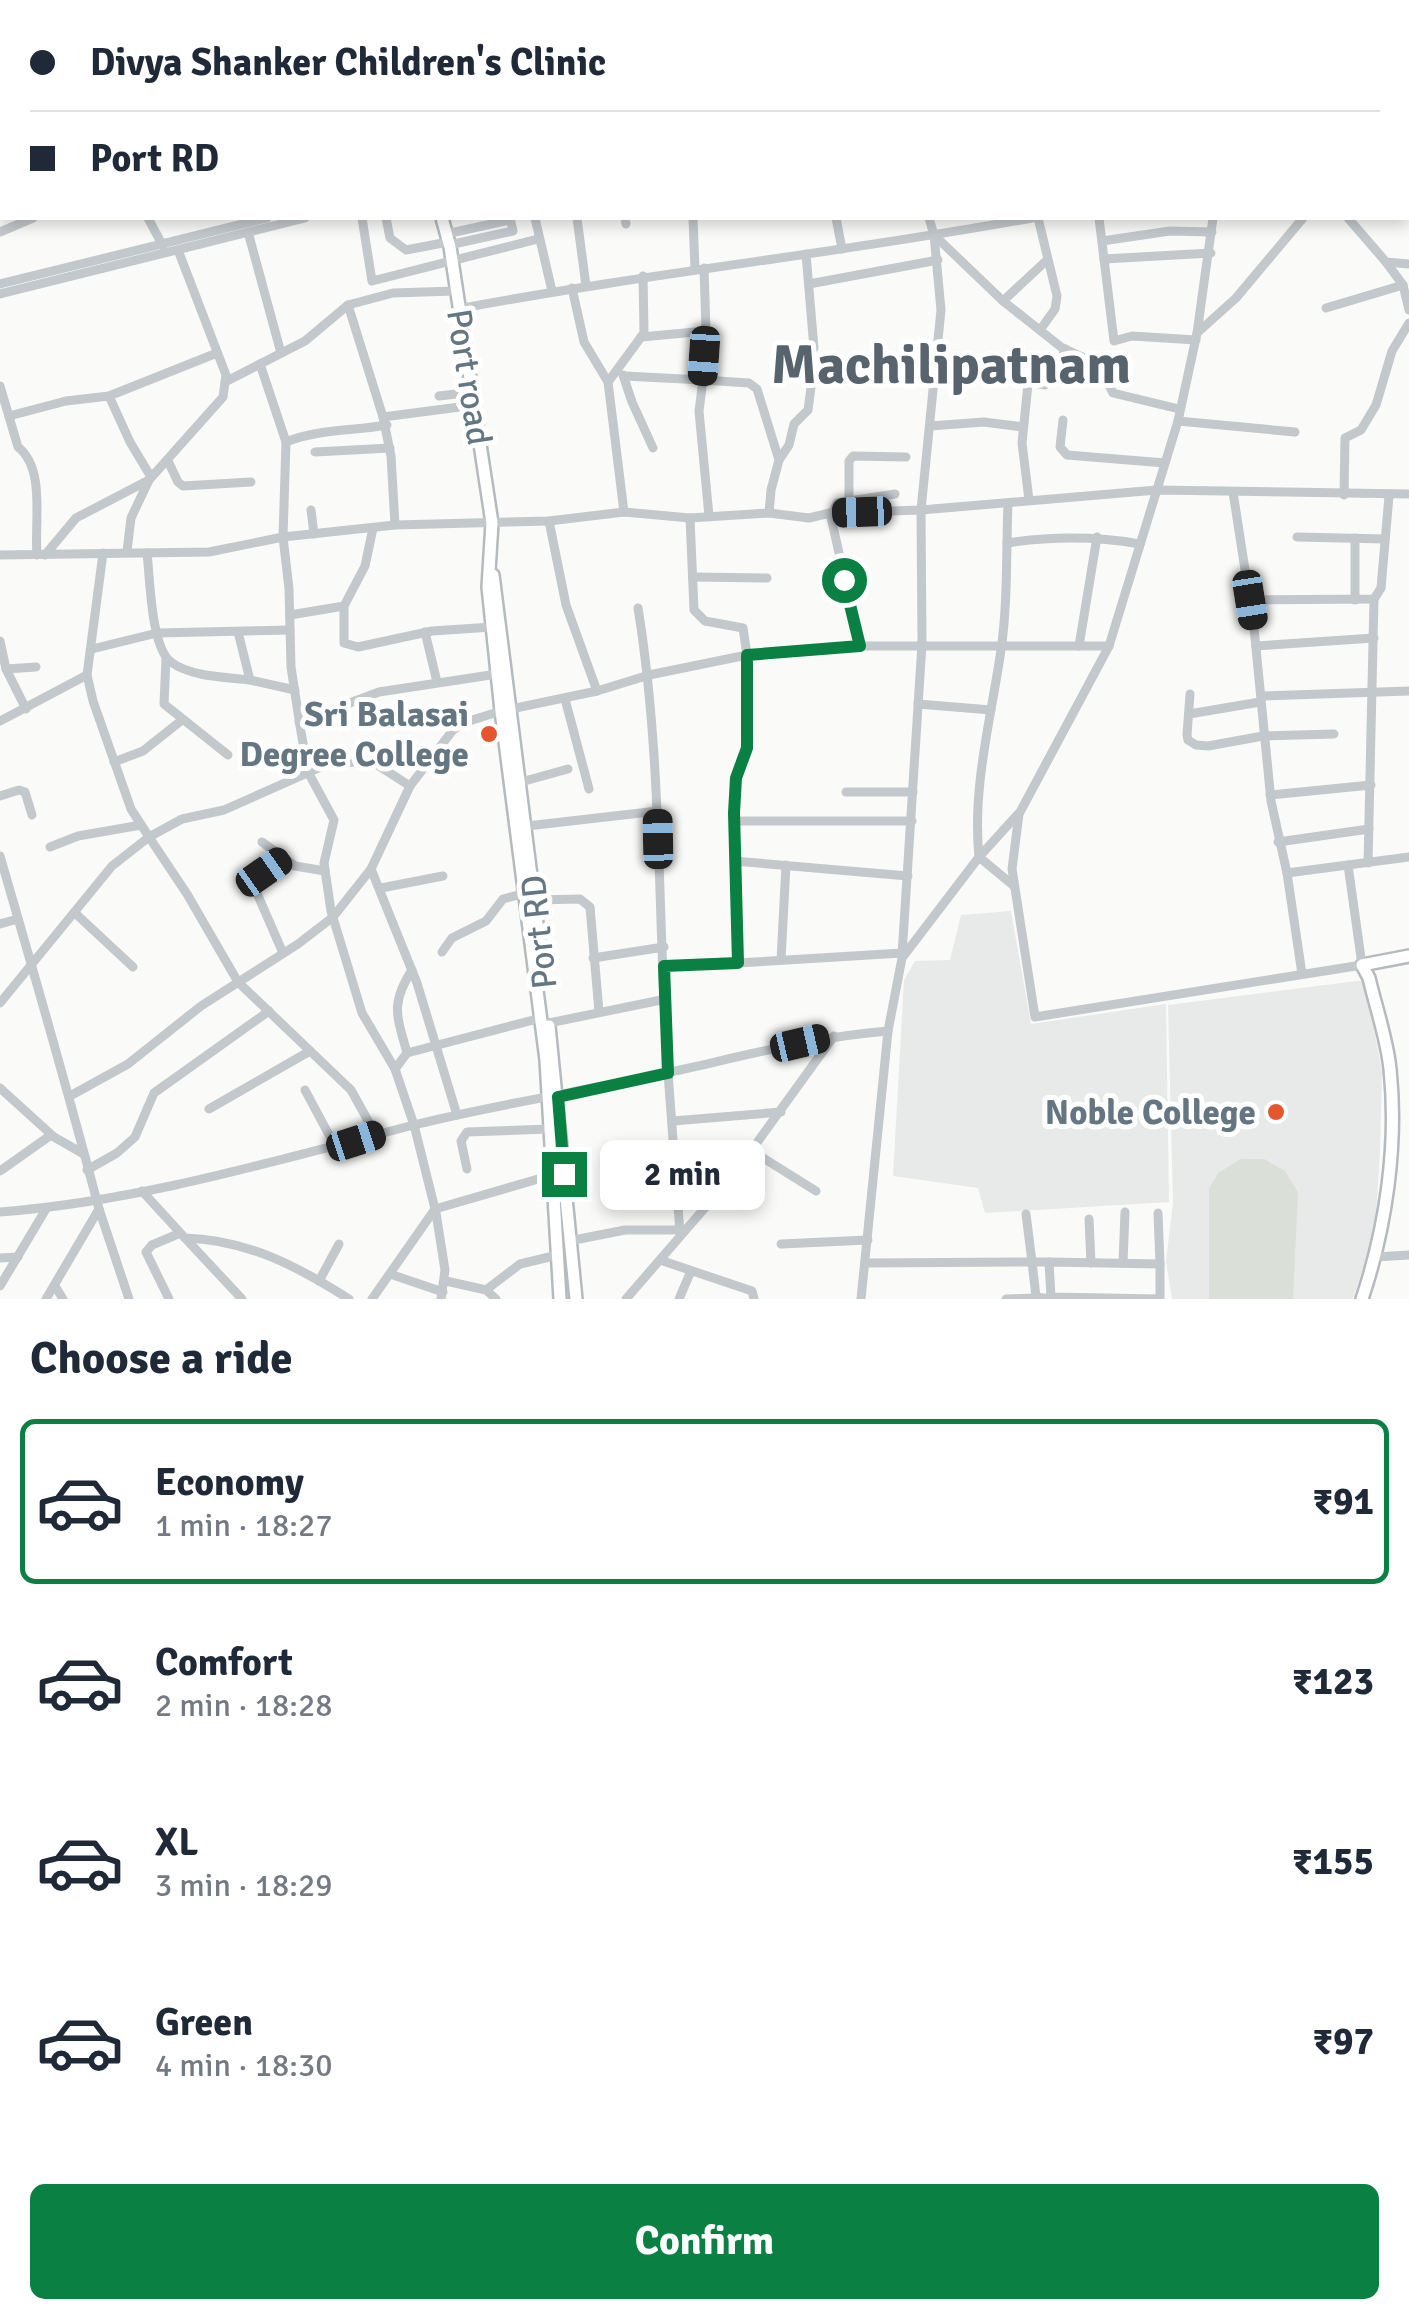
<!DOCTYPE html>
<html lang="en">
<head>
<meta charset="utf-8">
<style>
  body { margin:0; font-family:Signika,sans-serif; background:#f6f6f7; color:#1f2937; height:100vh; display:flex; flex-direction:column; font-size:38px; white-space:nowrap }
  * { box-sizing:border-box; margin:0 }
  p { font-size:32px; color:#747a83 }
  .icon { flex:none; width:55px; height:55px; fill:none; stroke:currentColor; stroke-width:2; stroke-linecap:round; stroke-linejoin:round }
  .map { position:relative; height:1299px; overflow:hidden }
  .sheet { display:flex; flex-direction:column; background:#fff; flex:1 }
  .sheet>* { flex:none }
  .top-card { position:absolute; left:0px; top:0px; width:1410px; height:220px; box-shadow:0 5px 15px #0003; display:grid; align-content:center; height:220px; padding:0 30px; background:#fff }
  .end { position:absolute; width:45px; height:45px; margin:-22px; border:12px solid #0b8043; background:#fff; box-shadow:0 0 0 5px #fff }
  .from { border-radius:50% }
  .bubble { position:absolute; height:70px; border-radius:15px; background:#fff; box-shadow:0 5px 15px #0003; font-size:32px; font-weight:700; line-height:70px; text-align:center }
  .car { position:absolute; width:30px; height:60px; margin:-30px -15px; border-radius:12px; box-shadow:0 0 8px 2px #0007; background:linear-gradient(#222 24%,#8ab4d8 0 40%,#222 0 76%,#8ab4d8 0 86%,#222 0) }
  .top-card b { display:flex; align-items:center; gap:35px; height:95px; font-size:38px }
  .top-card b+b { border-top:2px solid #e0e1e3 }
  .top-card i { width:25px; height:25px; background:#1f2937 }
  ul { padding:0; list-style:none }
  li { display:flex; align-items:center; gap:30px; height:165px; margin:0 20px 15px; padding:0 10px; border:5px solid transparent; border-radius:15px }
  li div { flex:1 }
  li b { display:block; font-size:38px }
  li em { font-style:normal; font-weight:700 }
  li.selected { border-color:#0b8043 }
  li>.icon { width:90px; height:90px; stroke-width:1.5 }
  h2 { padding:0 30px; font-size:45px; line-height:120px }
  .primary-button { display:flex; gap:20px; margin-top:auto; padding:20px 30px }
  .primary-button a { flex:1; height:115px; border-radius:15px; background:#0b8043; color:#fff; font-size:40px; font-weight:700; line-height:115px; text-align:center }
  .map>svg:first-child { display:block }
</style>
</head>
<body>
<div class="map">
<svg width="1409" height="1299" viewBox="0 0 1409 1299">
  <rect width="100%" height="100%" fill="#fafaf8"/>
  <g fill="#e8e9e9">
    <path d="M1011,911l20,113 135,-20 3,198 -184,11 -7,-25 -85,-12 11,-196 11,-19 35,-1 11,-45z"/>
    <path d="M1365,980l17,92 -2,80 -5,80 -22,67h-181l-6,-38 7,-58 -5,-198z"/>
  </g>
  <path fill="#dadfd7" d="M1241,1159h23l21,12 13,21 -5,107h-84v-110l9,-16z"/>
  <g fill="none" stroke-linecap="round" stroke-linejoin="round">
    <defs>
      <g id="major">
        <path d="M1113,2l8,-2"/>
        <path d="M1155,2l10,-2"/>
        <path d="M442,218l8,29 42,276 -4,64 13,124 45,349 14,239"/>
        <path d="M493,575l49,388"/>
        <path d="M549,1026l27,273"/>
        <path d="M1362,1299c24,-72 36,-154 28,-230 -3,-30 -14,-61 -21,-91l-7,-13 47,-9"/>
      </g>
      <path id="highway" d="M422,0v2"/>
    </defs>
    <use href="#major" stroke="#b5babe" stroke-width="16"/>
    <use href="#highway" stroke="#b4b9bd" stroke-width="19"/>
    <g stroke="#c3c8cc" stroke-width="9">
      <path d="M25,0l1,2"/>
      <path d="M86,0l2,2"/>
      <path d="M192,0l1,2"/>
      <path d="M265,0l1,2"/>
      <path d="M334,0l1,2"/>
      <path d="M546,0v2"/>
      <path d="M645,0l2,2"/>
      <path d="M683,0l1,2"/>
      <path d="M707,0l1,2"/>
      <path d="M890,0l1,2"/>
      <path d="M1236,0v2"/>
      <path d="M1331,0l1,2"/>
      <path d="M373,2l8,-2"/>
      <path d="M964,2v-2"/>
      <path d="M0,62l2,4"/>
      <path d="M1408,106l1,-1"/>
      <path d="M0,145l2,-1"/>
      <path d="M1408,185l1,-1"/>
      <path d="M148,218l15,28"/>
      <path d="M362,218l10,63 166,-42"/>
      <path d="M386,218l4,20 16,12 42,-8"/>
      <path d="M535,218l17,73"/>
      <path d="M577,218l9,68"/>
      <path d="M625,218l1,6"/>
      <path d="M693,218l2,51"/>
      <path d="M836,218l6,31"/>
      <path d="M1038,218l19,78 -2,13 -15,21"/>
      <path d="M1099,218l15,123 18,-5 64,4"/>
      <path d="M1213,218l-16,115 -19,88 -69,225 -90,168 -7,55 23,148 327,-52 -14,-100"/>
      <path d="M1348,218l38,44 23,2"/>
      <path d="M0,232l33,-14"/>
      <path d="M248,232l33,121"/>
      <path d="M446,234l64,-14"/>
      <path d="M934,235l69,66 58,46 38,18 14,28 66,16"/>
      <path d="M1102,241l68,-10 42,1"/>
      <path d="M449,245l64,-14 -3,-13"/>
      <path d="M806,254l8,94"/>
      <path d="M1104,259l107,-6"/>
      <path d="M1386,262l17,23 6,25"/>
      <path d="M704,268l2,63 -3,49 46,3 8,6 22,71 -8,30 -2,23"/>
      <path d="M0,284l267,-66"/>
      <path d="M809,284l129,-24"/>
      <path d="M572,288l12,54 24,40 16,130"/>
      <path d="M0,294l305,-76"/>
      <path d="M1003,301l44,-41"/>
      <path d="M348,305l35,112 92,-12"/>
      <path d="M1326,308l77,-23"/>
      <path d="M458,309c190,-36 383,-56 574,-91"/>
      <path d="M1197,333l39,-35 67,-80"/>
      <path d="M641,337l65,-6"/>
      <path d="M260,364l26,78 -3,95 6,52 2,78 9,59 8,46 26,48 -10,43 7,48 31,102 33,56 19,56 22,88 9,57 -4,29"/>
      <path d="M971,371l74,14 9,-7 11,-29"/>
      <path d="M623,375l9,27 21,46"/>
      <path d="M624,376l79,4 -4,31 10,105"/>
      <path d="M225,382l80,-41 43,-36 45,-12 62,-2"/>
      <path d="M608,382l36,-49 -1,-57"/>
      <path d="M1028,384l-6,59 7,57"/>
      <path d="M0,386l18,61c28,22 16,76 19,108"/>
      <path d="M109,396l21,46 21,35"/>
      <path d="M439,396l34,-4"/>
      <path d="M9,416l57,-15 43,-5 108,-43"/>
      <path d="M383,417l8,39 4,69"/>
      <path d="M1063,420l-3,27 7,8 98,8"/>
      <path d="M1178,421l117,11"/>
      <path d="M930,426l54,-4 39,5"/>
      <path d="M286,442c32,-13 67,-11 101,-17"/>
      <path d="M315,452l75,-4"/>
      <path d="M779,460l10,-15 5,-21 14,-14 4,-30 24,-7"/>
      <path d="M168,461l10,21 5,4 68,-4"/>
      <path d="M149,480l74,-83 3,-22 -48,-125"/>
      <path d="M1233,492l21,136 17,173 16,72 15,101"/>
      <path d="M1344,495l1,-57 16,-8 15,-25 16,-54 17,-28"/>
      <path d="M849,501v-40l4,-5 53,1"/>
      <path d="M1008,503c-2,48 0,99 -7,147 -10,69 -29,137 -22,207l35,29"/>
      <path d="M311,510l3,24"/>
      <path d="M832,514l5,-11 58,-9"/>
      <path d="M690,518l4,92 11,11 38,7 4,27 113,-9 -30,-133"/>
      <path d="M549,521l17,84 31,86 52,-16 98,-20v93l-11,30 -2,35 4,150 -74,3"/>
      <path d="M373,528l-8,38 -21,40v37l14,4 74,-16 60,-4"/>
      <path d="M1297,537l88,2"/>
      <path d="M1355,538v62"/>
      <path d="M1007,543c46,-7 87,-7 133,1"/>
      <path d="M147,553c3,25 4,95 24,109 20,15 55,15 79,18l-12,-48"/>
      <path d="M0,555l209,-3 74,-15 112,-12 154,-4 75,-9 66,6 79,-5 40,5 21,-5 91,-3 236,-20 252,4"/>
      <path d="M45,555l31,-37 73,-38 -18,38 -4,33"/>
      <path d="M693,577l74,1"/>
      <path d="M1250,600l124,-1 7,-11 8,-92"/>
      <path d="M638,608c25,154 19,310 30,465 4,53 8,107 12,160"/>
      <path d="M290,615l54,-9"/>
      <path d="M425,632l12,50"/>
      <path d="M0,641l6,28 30,-2"/>
      <path d="M860,646h249"/>
      <path d="M1079,646l18,-109"/>
      <path d="M1256,646l118,-8"/>
      <path d="M92,649l65,-16 133,-3"/>
      <path d="M166,658l-2,46 64,51"/>
      <path d="M6,669l20,40"/>
      <path d="M250,680l45,10"/>
      <path d="M1190,694l-3,41 1,5 8,5 12,1 55,-10 71,-2"/>
      <path d="M1262,696l147,-5"/>
      <path d="M565,699l24,90"/>
      <path d="M918,704l73,6"/>
      <path d="M1189,714l71,-12"/>
      <path d="M0,721l87,-46"/>
      <path d="M299,722l80,-30 118,-18"/>
      <path d="M114,762l29,-11 39,-31"/>
      <path d="M521,782l47,-13"/>
      <path d="M846,792h67"/>
      <path d="M1270,795l101,-10"/>
      <path d="M0,796l19,-6 6,2 7,23"/>
      <path d="M734,821h178"/>
      <path d="M527,826l131,-15"/>
      <path d="M262,842l33,24 30,5"/>
      <path d="M1278,842l91,-13"/>
      <path d="M50,847l28,-11 63,-11"/>
      <path d="M0,856c34,117 68,235 99,353l-53,90"/>
      <path d="M734,861l174,15"/>
      <path d="M1368,863l6,-264"/>
      <path d="M371,869l46,114 40,132"/>
      <path d="M1287,873l122,-16"/>
      <path d="M381,888l62,-12"/>
      <path d="M535,900l45,-1 10,8 9,105"/>
      <path d="M75,913l58,54"/>
      <path d="M0,924l18,-5"/>
      <path d="M442,952l10,-14 34,-17 17,-22 23,-6"/>
      <path d="M283,953l-27,-62 3,-14 25,-19"/>
      <path d="M902,955l20,-311 -1,-134 20,-200 -7,-75 -5,-17"/>
      <path d="M593,958l71,-11"/>
      <path d="M781,960l5,-95"/>
      <path d="M738,963l164,-10"/>
      <path d="M0,1003l112,-137 37,-29 -18,-28 -38,-108 -6,-26 16,-122"/>
      <path d="M549,1023l117,-24"/>
      <path d="M407,1053c-10,-37 -17,-49 5,-83"/>
      <path d="M395,1069l12,-16 134,-35"/>
      <path d="M0,1088l54,49 28,16"/>
      <path d="M305,1090l31,58"/>
      <path d="M70,1096l58,-32 73,-58 97,-62 35,-27 38,-48 39,-83 43,-56 13,-8 35,-11 96,-20"/>
      <path d="M209,1109l101,-58"/>
      <path d="M673,1121l108,-9"/>
      <path d="M376,1135l-25,-45 -113,-108 -51,-88 -38,-57 33,-18 42,-9 106,-47 12,1 26,-5 42,27"/>
      <path d="M752,1151l64,40"/>
      <path d="M467,1169l-6,-28 6,-9 82,-3"/>
      <path d="M87,1170l30,-17 18,-16 19,-44 115,-82"/>
      <path d="M0,1171l51,-36"/>
      <path d="M142,1191l43,47c63,2 112,28 164,61"/>
      <path d="M99,1209l30,90"/>
      <path d="M0,1212c141,-11 277,-52 414,-87 83,-21 168,-33 252,-52 74,-16 146,-36 222,-42l14,-73 77,-101 39,-43"/>
      <path d="M1158,1213l2,51"/>
      <path d="M1026,1214l6,48h17"/>
      <path d="M1089,1219l2,44"/>
      <path d="M185,1238l57,61"/>
      <path d="M569,1241l56,-11h55"/>
      <path d="M781,1244l87,-4"/>
      <path d="M1376,1257l33,-2"/>
      <path d="M0,1258l18,-1"/>
      <path d="M660,1260l92,31 2,8"/>
      <path d="M1049,1262l111,2v35l-109,-2z"/>
      <path d="M866,1263l166,-1 4,35 15,2"/>
      <path d="M1123,1263l2,-51"/>
      <path d="M390,1274l53,18"/>
      <path d="M319,1281l20,-37"/>
      <path d="M446,1281l40,9 10,9"/>
      <path d="M0,1286l46,-77"/>
      <path d="M55,1286l8,13"/>
      <path d="M486,1290l34,-26 38,-9"/>
      <path d="M169,1299l-23,-47 6,-7 26,-11"/>
      <path d="M372,1299l63,-90 117,-34"/>
      <path d="M626,1299l109,-126 99,-137"/>
      <path d="M679,1299l12,-28"/>
      <path d="M861,1299l27,-268"/>
      <path d="M1006,1299l30,-1"/>
    </g>
    <use href="#major" stroke="#fff" stroke-width="11"/>
    <use href="#highway" stroke="#fff" stroke-width="14"/>
  </g>
  <g fill="none" stroke-linecap="round" stroke-linejoin="round">
    <path stroke="#0b8043" stroke-width="12" d="M564,1174l-6,-77 110,-24 -4,-107 74,-3 -4,-150 2,-35 11,-30v-93l113,-9 -16,-66"/>
  </g>
  <g fill="#e4572e" stroke="#fff" stroke-width="4">
    <circle cx="489" cy="734" r="10"/>
    <circle cx="1276" cy="1112" r="10"/>
  </g>
  <g text-anchor="middle" dominant-baseline="central" stroke-width="10" stroke-linejoin="round" paint-order="stroke">
    <g font-size="35" fill="#657683" stroke="#fff">
      <text transform="translate(469 377) rotate(81)">Port road</text>
      <text transform="translate(539 932) rotate(-96)">Port RD</text>
    </g>
    <g font-size="35" font-weight="bold" fill="#657683" stroke="#fff" text-anchor="end">
      <text x="469" y="714">Sri Balasai<tspan x="469" dy="40">Degree College</tspan></text>
      <text x="1256" y="1112">Noble College</text>
    </g>
    <g font-size="55" font-weight="bold" fill="#57646e" stroke="#fff">
      <text x="951" y="365">Machilipatnam</text>
    </g>
  </g>
</svg>
<i class="end from" style="left:844px;top:580px"></i>
<i class="end" style="left:564px;top:1174px"></i>
<div class="bubble" style="left:600px;top:1140px;width:165px">2 min</div>
<i class="car" style="left:704px;top:356px;rotate:184deg"></i>
<i class="car" style="left:862px;top:512px;rotate:268deg"></i>
<i class="car" style="left:1250px;top:600px;rotate:171deg"></i>
<i class="car" style="left:658px;top:839px;rotate:359deg"></i>
<i class="car" style="left:264px;top:872px;rotate:55deg"></i>
<i class="car" style="left:800px;top:1043px;rotate:77deg"></i>
<i class="car" style="left:356px;top:1141px;rotate:72deg"></i>
<div class="top-card">
<b><i class="from"></i>Divya Shanker Children's Clinic</b>
<b><i></i>Port RD</b>
</div>
</div>
<section class="sheet">
<h2>Choose a ride</h2>
<ul>
<li class="selected"><svg class="icon" aria-label="car" viewBox="0 0 24 24"><path d="M5 17H2v-5l4-1 3-4h7l3 4 3 1v5h-3M9 17h6M6 11h13"/><circle cx="7" cy="17" r="2"/><circle cx="17" cy="17" r="2"/></svg><div><b>Economy</b><p>1 min · 18:27</p></div><em>₹91</em></li>
<li><svg class="icon" aria-label="car" viewBox="0 0 24 24"><path d="M5 17H2v-5l4-1 3-4h7l3 4 3 1v5h-3M9 17h6M6 11h13"/><circle cx="7" cy="17" r="2"/><circle cx="17" cy="17" r="2"/></svg><div><b>Comfort</b><p>2 min · 18:28</p></div><em>₹123</em></li>
<li><svg class="icon" aria-label="car" viewBox="0 0 24 24"><path d="M5 17H2v-5l4-1 3-4h7l3 4 3 1v5h-3M9 17h6M6 11h13"/><circle cx="7" cy="17" r="2"/><circle cx="17" cy="17" r="2"/></svg><div><b>XL</b><p>3 min · 18:29</p></div><em>₹155</em></li>
<li><svg class="icon" aria-label="car" viewBox="0 0 24 24"><path d="M5 17H2v-5l4-1 3-4h7l3 4 3 1v5h-3M9 17h6M6 11h13"/><circle cx="7" cy="17" r="2"/><circle cx="17" cy="17" r="2"/></svg><div><b>Green</b><p>4 min · 18:30</p></div><em>₹97</em></li>
</ul>
<div class="primary-button"><a>Confirm</a></div>
</section>
</body>
</html>
